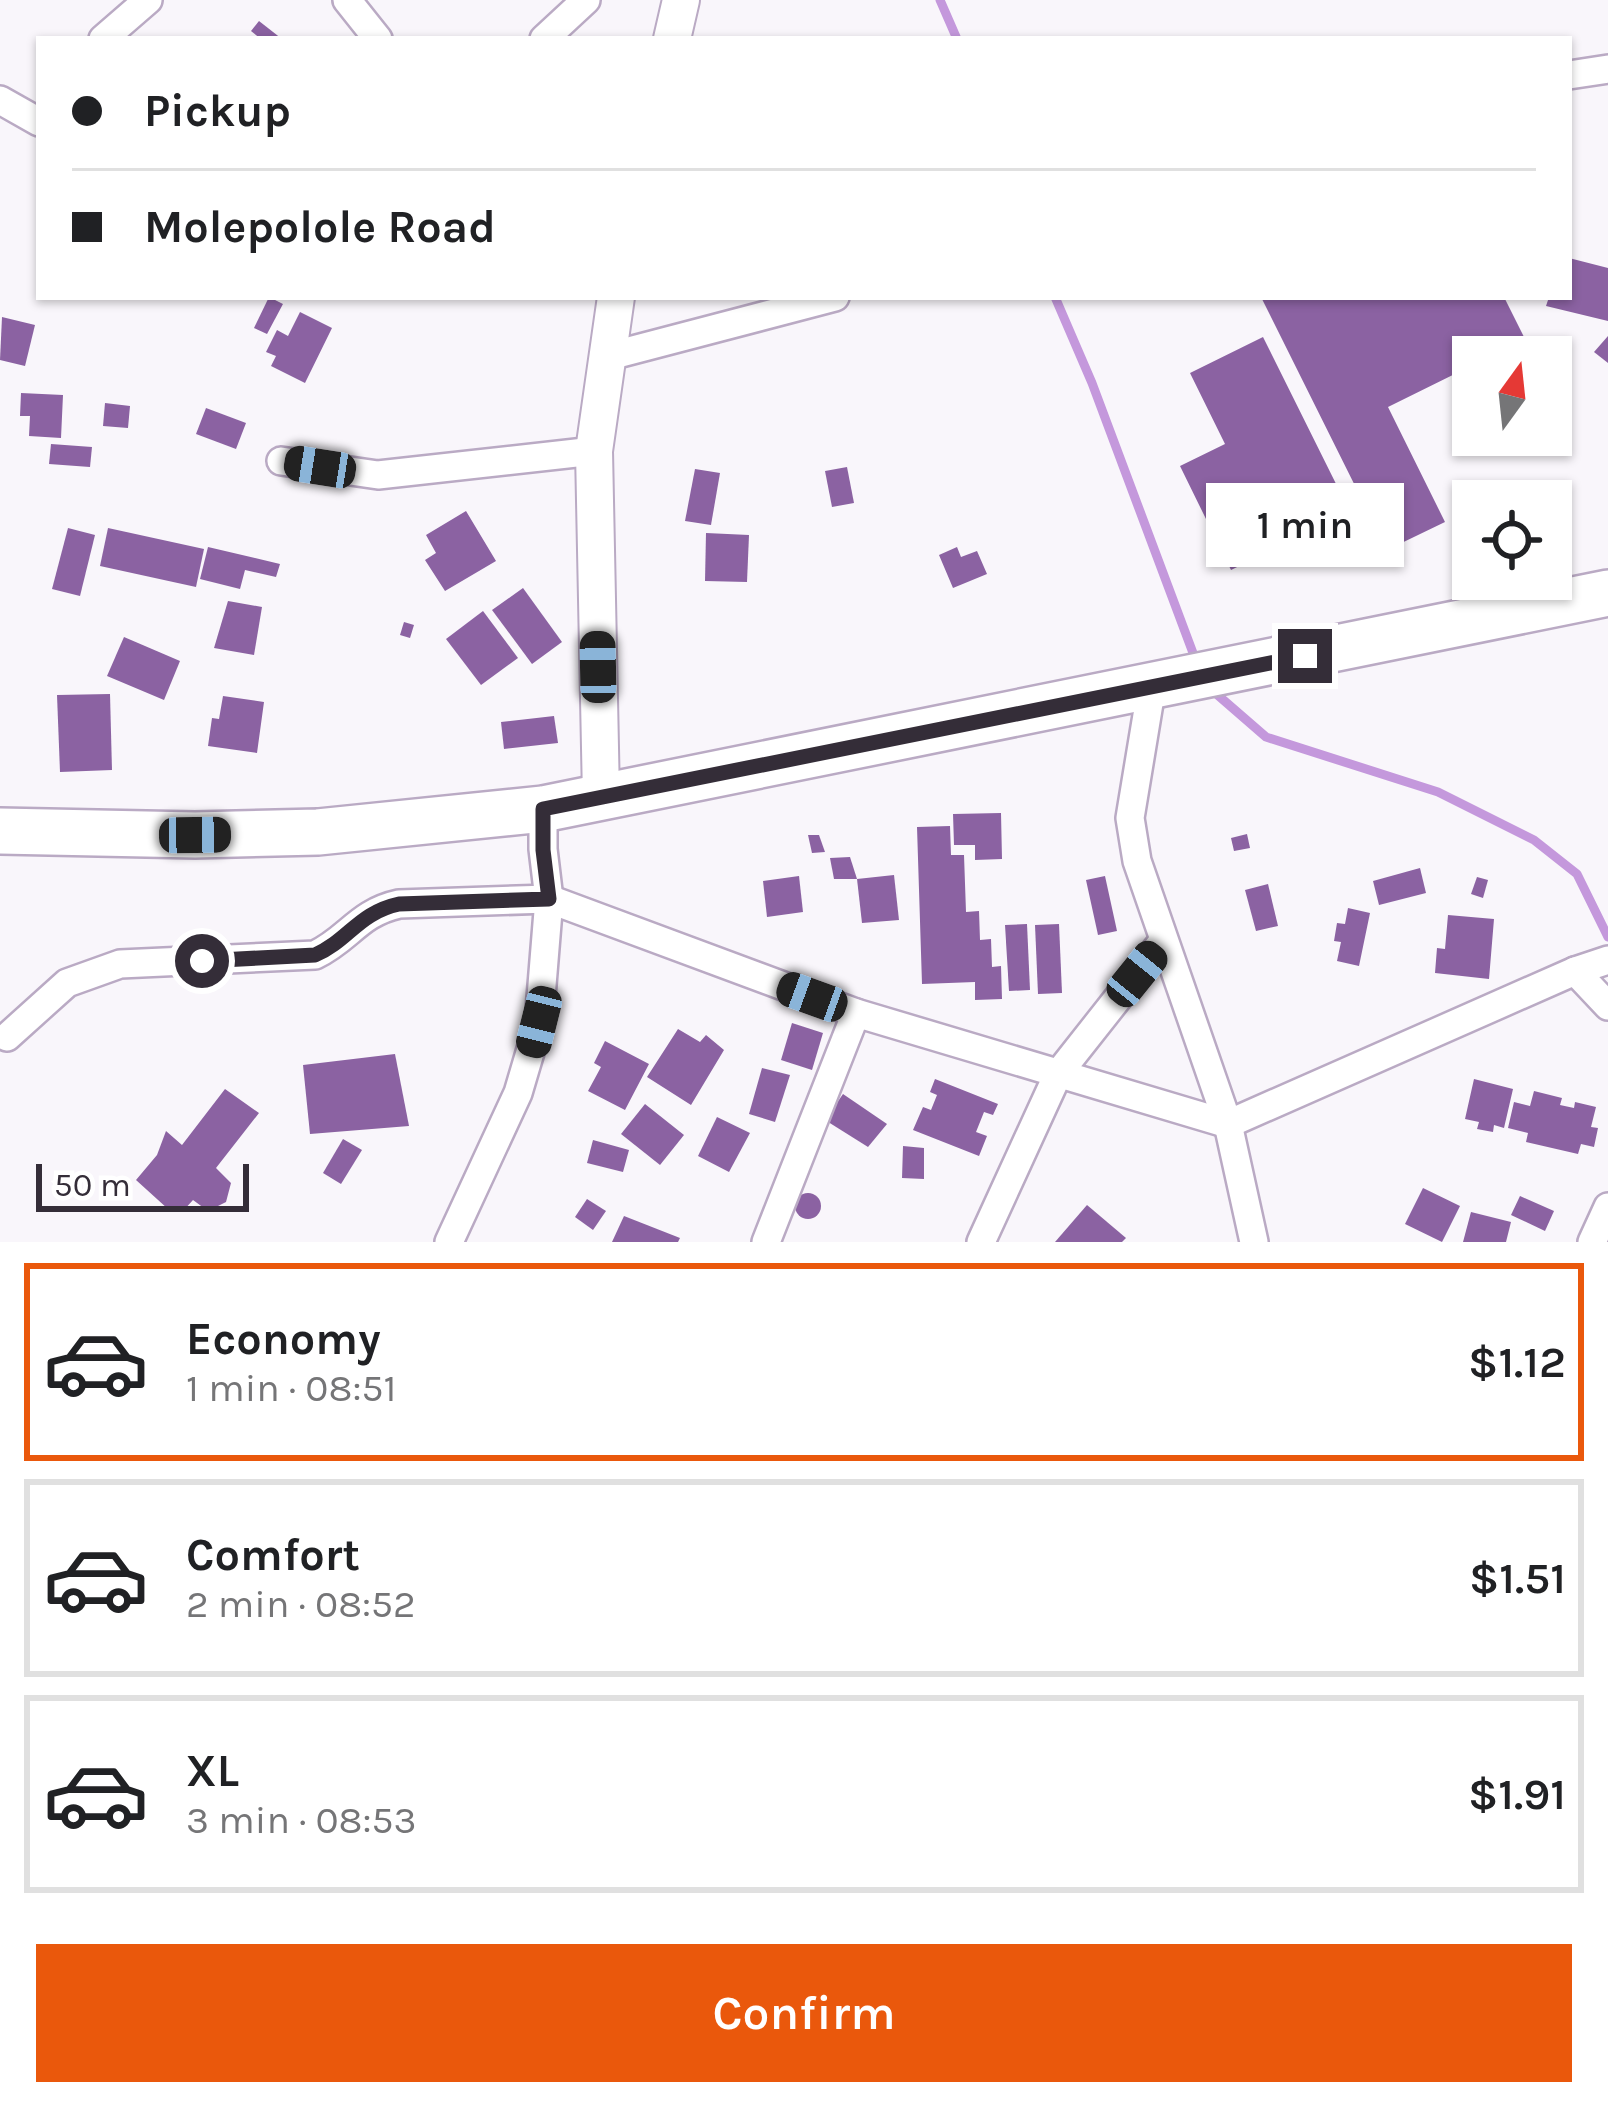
<!DOCTYPE html>
<html lang="en">
<head>
<meta charset="utf-8">
<style>
  body { margin:0; font-family:Karla,sans-serif; background:#f6f6f6; color:#202124; height:100vh; display:flex; flex-direction:column; font-size:45px; white-space:nowrap }
  * { box-sizing:border-box; margin:0 }
  p { font-size:39px; color:#757577 }
  .icon { flex:none; width:66px; height:66px; fill:none; stroke:currentColor; stroke-width:2; stroke-linecap:round; stroke-linejoin:round }
  .map { position:relative; height:1242px; overflow:hidden }
  .side { display:flex; flex-direction:column; background:#fff; flex:1 }
  .side>* { flex:none }
  .hud { position:absolute; left:36px; top:36px; width:1536px; height:264px; border-radius:0px; box-shadow:0 3px 9px #0004; display:grid; align-content:center; height:264px; padding:0 36px; background:#fff }
  .needle { width:78px; rotate:15deg }
  .fabs { position:absolute; left:1452px; top:336px; display:grid; gap:24px }
  .fabs a { display:grid; place-items:center; width:120px; height:120px; border-radius:0px; background:#fff; box-shadow:0 3px 9px #0004; font-size:60px }
  .scale { position:absolute; left:36px; bottom:30px; width:213px; box-sizing:border-box; padding-left:12px; border:6px solid #342d38; border-top:0; font-size:33px; line-height:42px; white-space:nowrap; color:#342d38; -webkit-text-stroke:9px #fff; paint-order:stroke }
  .end { position:absolute; width:54px; height:54px; margin:-27px; border:15px solid #342d38; background:#fff; box-shadow:0 0 0 6px #fff }
  .from { border-radius:50% }
  .bubble { position:absolute; height:84px; border-radius:0px; background:#fff; box-shadow:0 3px 9px #0004; font-size:39px; font-weight:600; line-height:84px; text-align:center }
  .car { position:absolute; width:36px; height:72px; margin:-36px -18px; border-radius:15px; box-shadow:0 0 9px 3px #0007; background:linear-gradient(#222 24%,#8ab4d8 0 40%,#222 0 76%,#8ab4d8 0 86%,#222 0) }
  .hud b { display:flex; align-items:center; gap:42px; height:114px; font-size:45px }
  .hud b+b { border-top:3px solid #e0e0e0 }
  .hud i { width:30px; height:30px; background:#202124 }
  ul { padding:21px 0 0; list-style:none }
  li { display:flex; align-items:center; gap:36px; height:198px; margin:0 24px 18px; padding:0 12px; border:6px solid #e0e0e0; border-radius:0px }
  li div { flex:1 }
  li b { display:block; font-size:45px }
  li em { font-style:normal; font-weight:600 }
  li.selected { border-color:#ea580c }
  li>.icon { width:108px; height:108px; stroke-width:1.5 }
  .action { display:flex; gap:24px; margin-top:auto; padding:24px 36px }
  .action a { flex:1; height:138px; border-radius:0px; background:#ea580c; color:#fff; font-size:48px; font-weight:600; line-height:138px; text-align:center }
  .map>svg:first-child { display:block }
</style>
</head>
<body>
<div class="map">
<svg width="1608" height="1242" viewBox="0 0 1608 1242">
  <rect width="100%" height="100%" fill="#f9f6fb"/>
  <g fill="none" stroke-linecap="round" stroke-linejoin="round">
    <g stroke="#c498dc" stroke-width="9">
      <path d="M940,0l17,39"/>
      <path d="M1055,297l37,86 104,278"/>
      <path d="M1213,691l53,46 172,55 96,48 43,34 31,63"/>
    </g>
  </g>
  <g fill="#8b62a2">
    <path d="M259,21l23,18h-21l-10,-8z"/>
    <path d="M1569,258l39,10v53l-62,-15 3,-9h20z"/>
    <path d="M269,297l14,7 -16,30 -13,-6z"/>
    <path d="M1261,297h243l21,42 -35,18h-17v8l-85,42 57,115 -58,28z"/>
    <path d="M300,312l32,16 -27,55 -34,-17 5,-10 -10,-4 11,-22 11,6z"/>
    <path d="M2,317l33,8 -10,41 -25,-6z"/>
    <path d="M1608,336v27l-14,-11z"/>
    <path d="M1263,337l87,175 -119,58 -51,-104 45,-22 -35,-71z"/>
    <path d="M21,393l42,2 -2,43 -32,-2 1,-20h-10z"/>
    <path d="M105,403l25,3 -2,22 -25,-2z"/>
    <path d="M206,408l40,15 -10,26 -40,-15z"/>
    <path d="M51,444l41,3 -2,20 -41,-3z"/>
    <path d="M847,467l7,36 -22,4 -7,-36z"/>
    <path d="M695,469l25,4 -9,52 -26,-4z"/>
    <path d="M466,511l30,50 -51,30 -20,-31 11,-7 -10,-18z"/>
    <path d="M68,528l27,7 -15,61 -28,-7z"/>
    <path d="M108,528l96,21 -8,38 -96,-21z"/>
    <path d="M706,533l43,2 -2,47 -42,-1z"/>
    <path d="M208,547l72,17 -4,13 -31,-7 -5,19 -40,-10z"/>
    <path d="M957,547l4,10 16,-6 10,23 -34,14 -14,-33z"/>
    <path d="M523,588l39,54 -30,22 -40,-54z"/>
    <path d="M228,601l34,6 -8,48 -40,-7z"/>
    <path d="M483,611l35,47 -37,27 -35,-46z"/>
    <path d="M404,622l10,3 -4,13 -10,-3z"/>
    <path d="M124,637l56,24 -16,39 -57,-24z"/>
    <path d="M110,694l2,76 -52,2 -3,-77z"/>
    <path d="M223,696l41,6 -7,51 -49,-7 4,-28 7,1z"/>
    <path d="M554,716l4,27 -54,6 -3,-27z"/>
    <path d="M1001,813l1,46 -27,1v-15h-21l-1,-31z"/>
    <path d="M950,826l1,29h13l2,57 13,-1 1,29 11,-1 1,28 9,-1 1,33 -27,1v-18l-53,2 -5,-157z"/>
    <path d="M1247,834l3,14 -16,3 -3,-13z"/>
    <path d="M808,835h11l6,17 -13,1z"/>
    <path d="M850,857l7,22h-23l-4,-21z"/>
    <path d="M1420,868l6,25 -47,12 -6,-24z"/>
    <path d="M894,875l5,45 -37,3 -5,-44z"/>
    <path d="M799,876l4,36 -36,5 -4,-36z"/>
    <path d="M1105,876l12,55 -19,4 -12,-55z"/>
    <path d="M1477,877l11,3 -5,18 -12,-4z"/>
    <path d="M1268,884l10,42 -22,5 -11,-41z"/>
    <path d="M1348,908l22,5 -11,53 -22,-5 4,-19 -7,-1 3,-18 8,1z"/>
    <path d="M1448,915l46,4 -5,60 -54,-6 2,-25 8,1z"/>
    <path d="M1027,924l3,66 -21,1 -4,-66z"/>
    <path d="M1059,924l3,69 -24,1 -3,-69z"/>
    <path d="M792,1023l31,10 -11,37 -31,-10z"/>
    <path d="M678,1029l22,13 6,-7 18,15 -33,55 -44,-28z"/>
    <path d="M605,1041l44,23 -24,46 -37,-19 13,-24 -7,-4z"/>
    <path d="M395,1054l14,72 -99,8 -7,-69z"/>
    <path d="M762,1068l28,7 -15,47 -26,-8z"/>
    <path d="M935,1079l63,25 -5,11 -9,-3 -8,20 11,4 -8,20 -66,-26 10,-23 8,3 6,-15 -7,-3z"/>
    <path d="M1474,1079l39,10 -9,39 -10,-3 -1,7 -16,-3 2,-7 -14,-3z"/>
    <path d="M225,1089l34,24 -43,55 15,15 -5,19 -18,9 -15,-11 -11,12 -14,-3 -32,-29 21,-25 9,-24 16,14z"/>
    <path d="M1534,1091l28,7 -2,7 14,3 1,-6 21,5 -5,20 7,1 -4,19 -13,-3 -3,10 -52,-12 2,-9 -20,-5 6,-26 16,4z"/>
    <path d="M843,1094l44,30 -19,23 -43,-27z"/>
    <path d="M645,1104l39,31 -24,30 -39,-31z"/>
    <path d="M717,1117l33,16 -21,39 -31,-16z"/>
    <path d="M343,1139l19,11 -21,34 -18,-11z"/>
    <path d="M593,1140l36,10 -6,22 -36,-9z"/>
    <path d="M903,1146l21,2v31l-22,-1z"/>
    <path d="M1423,1188l37,18 -18,36 -37,-18z"/>
    <circle cx="808" cy="1206" r="13"/>
    <path d="M1520,1196l34,15 -9,20 -34,-16z"/>
    <path d="M587,1199l19,12 -13,19 -18,-13z"/>
    <path d="M1087,1205l39,33 -4,4h-67z"/>
    <path d="M1471,1212l40,10 -5,20h-43z"/>
    <path d="M624,1216l56,22 -2,4h-66z"/>
  </g>
  <g fill="none" stroke-linecap="round" stroke-linejoin="round">
    <defs>
      <g id="minor">
        <path d="M347,0l31,39"/>
        <path d="M103,39l45,-39"/>
        <path d="M544,39l42,-39"/>
        <path d="M1569,75l39,-6"/>
        <path d="M0,100l39,22"/>
        <path d="M606,357l229,-60"/>
        <path d="M281,461l97,14 216,-24"/>
        <path d="M1152,685l-22,133 7,43 91,263 26,118"/>
        <path d="M1575,971l33,35"/>
        <path d="M7,1037l60,-54 53,-19 195,-9c34,-16 43,-42 84,-51l150,-5 307,114 372,111 347,-153 33,-11"/>
        <path d="M449,1242l69,-149 21,-71 10,-123 -6,-50v-40"/>
        <path d="M766,1242l90,-229"/>
        <path d="M981,1242l77,-168 105,-133"/>
        <path d="M1592,1242l16,-35"/>
      </g>
      <g id="tertiary">
        <path d="M672,39l9,-39"/>
        <path d="M601,797l-7,-346 22,-154"/>
      </g>
      <path id="primary" d="M0,831l195,4 123,-3 225,-23 1065,-216"/>
    </defs>
    <use href="#minor" stroke="#baaac4" stroke-width="32"/>
    <use href="#tertiary" stroke="#baaac4" stroke-width="40"/>
    <use href="#primary" stroke="#baaac4" stroke-width="50"/>
    <use href="#minor" stroke="#fff" stroke-width="27"/>
    <use href="#tertiary" stroke="#fff" stroke-width="36"/>
    <use href="#primary" stroke="#fff" stroke-width="45"/>
  </g>
  <g fill="none" stroke-linecap="round" stroke-linejoin="round">
    <path stroke="#342d38" stroke-width="15" d="M202,961l113,-6c34,-15 43,-42 84,-51l150,-5 -6,-49v-41l762,-153"/>
  </g>
</svg>
<div class="fabs">
<a><svg class="needle" viewBox="-14 -14 28 28"><path d="M0-13l5 13h-10z" fill="#e53935"/><path d="M0 13l5-13h-10z" fill="#757577"/></svg></a>
<a><svg class="icon" aria-label="locate" viewBox="0 0 24 24"><circle cx="12" cy="12" r="6"/><path d="M12 2v4M12 18v4M2 12h4M18 12h4"/></svg></a>
</div>
<div class="scale">50 m</div>
<i class="end from" style="left:202px;top:961px"></i>
<i class="end" style="left:1305px;top:656px"></i>
<div class="bubble" style="left:1206px;top:483px;width:198px">1 min</div>
<i class="car" style="left:320px;top:467px;rotate:279deg"></i>
<i class="car" style="left:598px;top:667px;rotate:359deg"></i>
<i class="car" style="left:195px;top:835px;rotate:89deg"></i>
<i class="car" style="left:1137px;top:974px;rotate:39deg"></i>
<i class="car" style="left:812px;top:997px;rotate:290deg"></i>
<i class="car" style="left:539px;top:1022px;rotate:194deg"></i>
<div class="hud">
<b><i class="from"></i>Pickup</b>
<b><i></i>Molepolole Road</b>
</div>
</div>
<section class="side">
<ul>
<li class="selected"><svg class="icon" aria-label="car" viewBox="0 0 24 24"><path d="M5 17H2v-5l4-1 3-4h7l3 4 3 1v5h-3M9 17h6M6 11h13"/><circle cx="7" cy="17" r="2"/><circle cx="17" cy="17" r="2"/></svg><div><b>Economy</b><p>1 min · 08:51</p></div><em>$1.12</em></li>
<li><svg class="icon" aria-label="car" viewBox="0 0 24 24"><path d="M5 17H2v-5l4-1 3-4h7l3 4 3 1v5h-3M9 17h6M6 11h13"/><circle cx="7" cy="17" r="2"/><circle cx="17" cy="17" r="2"/></svg><div><b>Comfort</b><p>2 min · 08:52</p></div><em>$1.51</em></li>
<li><svg class="icon" aria-label="car" viewBox="0 0 24 24"><path d="M5 17H2v-5l4-1 3-4h7l3 4 3 1v5h-3M9 17h6M6 11h13"/><circle cx="7" cy="17" r="2"/><circle cx="17" cy="17" r="2"/></svg><div><b>XL</b><p>3 min · 08:53</p></div><em>$1.91</em></li>
</ul>
<div class="action"><a>Confirm</a></div>
</section>
</body>
</html>
